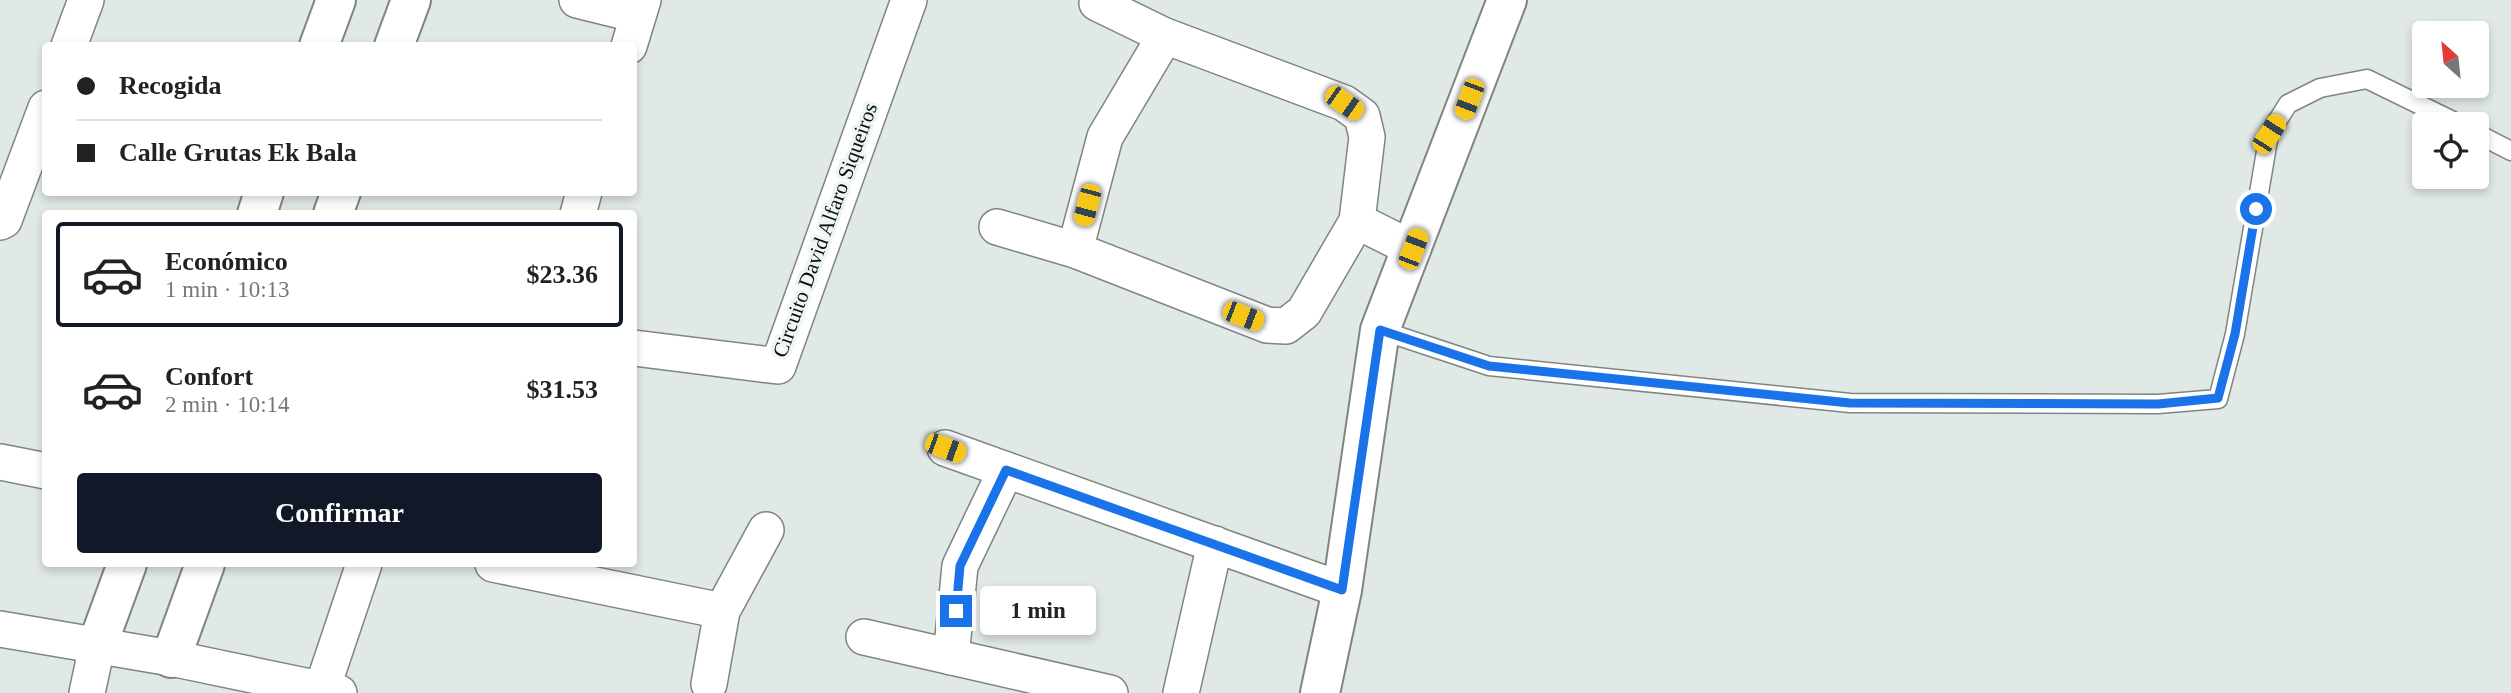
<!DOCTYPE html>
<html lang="es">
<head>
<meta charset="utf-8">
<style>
  body { margin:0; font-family:"Times New Roman",serif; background:#f6f6f6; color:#222; height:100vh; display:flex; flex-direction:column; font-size:26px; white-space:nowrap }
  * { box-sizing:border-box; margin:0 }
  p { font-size:23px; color:#767676 }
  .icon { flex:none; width:38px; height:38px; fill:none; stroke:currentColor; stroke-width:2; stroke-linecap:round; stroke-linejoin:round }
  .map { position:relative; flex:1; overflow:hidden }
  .sheet { position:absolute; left:42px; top:210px; width:595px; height:357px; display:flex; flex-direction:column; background:#fff; border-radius:7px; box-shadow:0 4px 10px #0003 }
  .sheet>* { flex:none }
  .hud { position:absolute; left:42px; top:42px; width:595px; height:154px; border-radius:7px; box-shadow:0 4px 10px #0003; display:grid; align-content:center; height:154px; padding:0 35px; background:#fff }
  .needle { width:46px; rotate:333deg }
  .tools { position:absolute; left:2412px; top:21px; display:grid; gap:14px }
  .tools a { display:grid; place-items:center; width:77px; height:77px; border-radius:7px; background:#fff; box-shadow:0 4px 10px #0003; font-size:35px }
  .end { position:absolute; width:32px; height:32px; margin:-16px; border:9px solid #1a73e8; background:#fff; box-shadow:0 0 0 4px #fff }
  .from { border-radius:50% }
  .bubble { position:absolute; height:49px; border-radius:7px; background:#fff; box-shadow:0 4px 10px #0003; font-size:23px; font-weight:700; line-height:49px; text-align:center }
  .car { position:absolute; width:21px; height:42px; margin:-21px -10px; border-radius:9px; box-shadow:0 0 5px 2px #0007; background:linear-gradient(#f5c518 24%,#345 0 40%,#f5c518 0 76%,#345 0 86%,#f5c518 0) }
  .hud b { display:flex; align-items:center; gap:24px; height:66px; font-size:26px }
  .hud b+b { border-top:2px solid #e0e0e0 }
  .hud i { width:18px; height:18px; background:#222 }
  ul { padding:12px 0 0; list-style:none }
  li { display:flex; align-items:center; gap:21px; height:105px; margin:0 14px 10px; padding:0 21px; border:4px solid transparent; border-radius:7px }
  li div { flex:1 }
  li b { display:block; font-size:26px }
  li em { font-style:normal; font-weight:700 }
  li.current { border-color:#111827 }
  li>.icon { width:63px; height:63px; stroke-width:1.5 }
  .primary-button { display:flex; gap:14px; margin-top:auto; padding:14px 35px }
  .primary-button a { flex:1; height:80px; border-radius:7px; background:#111827; color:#fff; font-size:28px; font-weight:700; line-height:80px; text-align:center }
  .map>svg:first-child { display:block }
</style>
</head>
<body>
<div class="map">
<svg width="2511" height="693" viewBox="0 0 2511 693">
  <rect width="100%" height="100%" fill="#e1e9e6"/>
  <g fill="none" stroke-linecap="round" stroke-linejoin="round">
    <defs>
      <g id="lane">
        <path d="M2476,133l35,18"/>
        <path d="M1380,330l109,36 361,37 308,1 60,-5 17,-65 34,-200 19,-30 32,-16 47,-9 92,45"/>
      </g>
      <g id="street">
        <path d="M577,0l61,15"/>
        <path d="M69,46l17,-46"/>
        <path d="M629,46l14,-46"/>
        <path d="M578,214l6,-22"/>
        <path d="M1357,221l56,28"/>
        <path d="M0,222l4,-2 42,-112"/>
        <path d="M997,227l78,23 192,75 19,1 18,-14 53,-91 10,-84 -5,-21 -18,-13 -179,-67 -68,-33"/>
        <path d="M1075,250l30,-113 60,-101"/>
        <path d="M634,348l144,18 131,-366"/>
        <path d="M945,448l397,142"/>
        <path d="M0,462l46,9"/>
        <path d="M493,564l229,47"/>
        <path d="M0,629l171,29 168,35"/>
        <path d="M864,637l246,56"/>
        <path d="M951,657l9,-91 46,-96"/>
        <path d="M709,684l13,-73 44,-81"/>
        <path d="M322,689l42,-125"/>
        <path d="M87,693l10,-47"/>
        <path d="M1181,693l34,-149"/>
      </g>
      <g id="secondary">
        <path d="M319,46l17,-46"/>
        <path d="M394,46l17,-46"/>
        <path d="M257,214l7,-22"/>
        <path d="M333,214l8,-22"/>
        <path d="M97,646l30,-82"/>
        <path d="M171,658l34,-94"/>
        <path d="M1320,693l22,-103 38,-260 127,-330"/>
      </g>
    </defs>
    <use href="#lane" stroke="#7e8583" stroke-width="21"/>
    <use href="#street" stroke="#7e8583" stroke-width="38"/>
    <use href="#secondary" stroke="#7e8583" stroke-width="42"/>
    <use href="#lane" stroke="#fff" stroke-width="18"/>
    <use href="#street" stroke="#fff" stroke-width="35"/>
    <use href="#secondary" stroke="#fff" stroke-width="38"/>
  </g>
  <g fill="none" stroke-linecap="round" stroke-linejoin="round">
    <path stroke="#1a73e8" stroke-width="9" d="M956,611l4,-45 46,-96 336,120 38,-260 109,36 361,37 308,1 60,-6 17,-64 21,-125"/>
  </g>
  <g text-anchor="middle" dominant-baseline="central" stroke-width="7" stroke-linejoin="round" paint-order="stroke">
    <g font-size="21" fill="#0b0d0d" stroke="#eef6f3">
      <text transform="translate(825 230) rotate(-70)">Circuito David Alfaro Siqueiros</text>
    </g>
  </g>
</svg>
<div class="tools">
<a><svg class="needle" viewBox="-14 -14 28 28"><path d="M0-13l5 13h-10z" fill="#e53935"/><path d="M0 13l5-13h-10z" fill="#767676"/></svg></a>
<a><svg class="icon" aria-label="locate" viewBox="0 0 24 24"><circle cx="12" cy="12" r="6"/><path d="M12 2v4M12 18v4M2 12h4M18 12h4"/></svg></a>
</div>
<i class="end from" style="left:2256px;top:209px"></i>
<i class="end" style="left:956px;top:611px"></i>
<div class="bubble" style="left:980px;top:586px;width:116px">1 min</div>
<i class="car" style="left:1469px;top:99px;rotate:201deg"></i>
<i class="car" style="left:1344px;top:103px;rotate:125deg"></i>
<i class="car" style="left:2269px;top:134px;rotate:33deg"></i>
<i class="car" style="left:1087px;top:205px;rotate:195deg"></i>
<i class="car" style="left:1413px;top:249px;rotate:21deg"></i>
<i class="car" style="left:1243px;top:316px;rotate:111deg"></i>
<i class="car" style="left:945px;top:448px;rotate:110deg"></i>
<div class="hud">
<b><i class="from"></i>Recogida</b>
<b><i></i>Calle Grutas Ek Bala</b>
</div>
<section class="sheet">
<ul>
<li class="current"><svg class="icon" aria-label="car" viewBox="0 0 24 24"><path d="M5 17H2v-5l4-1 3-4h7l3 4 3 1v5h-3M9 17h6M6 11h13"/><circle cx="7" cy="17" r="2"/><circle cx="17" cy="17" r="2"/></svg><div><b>Económico</b><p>1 min · 10:13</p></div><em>$23.36</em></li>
<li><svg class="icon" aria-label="car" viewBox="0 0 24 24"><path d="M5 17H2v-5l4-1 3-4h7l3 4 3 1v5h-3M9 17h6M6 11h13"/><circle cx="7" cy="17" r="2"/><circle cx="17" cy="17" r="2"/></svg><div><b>Confort</b><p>2 min · 10:14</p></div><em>$31.53</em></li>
</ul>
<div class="primary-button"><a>Confirmar</a></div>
</section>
</div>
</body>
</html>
